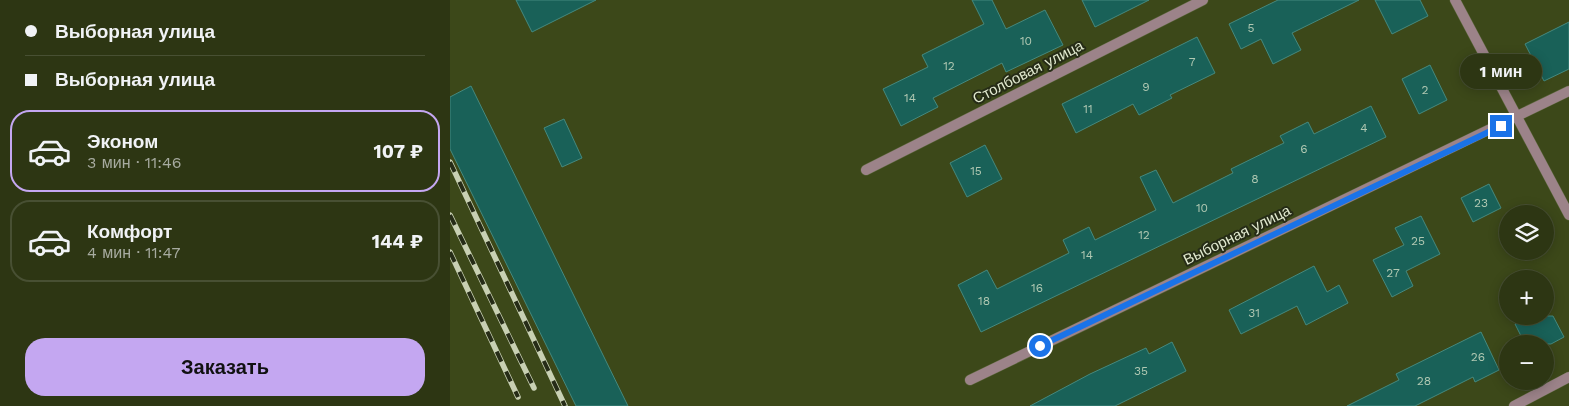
<!DOCTYPE html>
<html lang="ru">
<head>
<meta charset="utf-8">
<style>
  body { margin:0; font-family:"Work Sans",sans-serif; background:#394121; color:#f1f3f6; height:100vh; display:flex; flex-direction:column; font-size:19px; white-space:nowrap }
  * { box-sizing:border-box; margin:0 }
  p { font-size:16px; color:#a7aba0 }
  .icon { flex:none; width:28px; height:28px; fill:none; stroke:currentColor; stroke-width:2; stroke-linecap:round; stroke-linejoin:round }
  .map { position:relative; flex:1; overflow:hidden }
  .details { display:flex; flex-direction:column; background:#2d3613; width:450px }
  .details>* { flex:none }
  .hud { display:grid; align-content:center; height:110px; padding:0 25px; background:#2d3613 }
  .fabs { position:absolute; left:1049px; top:205px; display:grid; gap:10px }
  .fabs a { display:grid; place-items:center; width:55px; height:55px; border-radius:50%; background:#2d3613; box-shadow:0 2px 12px #0003,0 0 0 1px #485033; font-size:25px }
  .end { position:absolute; width:22px; height:22px; margin:-11px; border:6px solid #1a73e8; background:#fff; box-shadow:0 0 0 2px #fff }
  .from { border-radius:50% }
  .bubble { position:absolute; height:35px; border-radius:18px; background:#2d3613; box-shadow:0 2px 12px #0003,0 0 0 1px #485033; font-size:16px; font-weight:700; line-height:35px; text-align:center }
  .hud b { display:flex; align-items:center; gap:18px; height:48px; font-size:19px }
  .hud b+b { border-top:1px solid #485033 }
  .hud i { width:12px; height:12px; background:#f1f3f6 }
  ul { padding:0; list-style:none }
  li { display:flex; align-items:center; gap:15px; height:82px; margin:0 10px 8px; padding:0 15px; border:2px solid #485033; border-radius:20px }
  li div { flex:1 }
  li b { display:block; font-size:19px }
  li em { font-style:normal; font-weight:700 }
  li.current { border-color:#c4a7f1 }
  li>.icon { width:45px; height:45px; stroke-width:1.5 }
  .button { display:flex; gap:10px; margin-top:auto; padding:10px 25px }
  .button a { flex:1; height:58px; border-radius:20px; background:#c4a7f1; color:#111; font-size:20px; font-weight:700; line-height:58px; text-align:center }
  main { display:flex; flex:1; min-height:0 }
  .map>svg:first-child { display:block }
</style>
</head>
<body>
<main>
<section class="details">
<div class="hud">
<b><i class="from"></i>Выборная улица</b>
<b><i></i>Выборная улица</b>
</div>
<ul>
<li class="current"><svg class="icon" aria-label="car" viewBox="0 0 24 24"><path d="M5 17H2v-5l4-1 3-4h7l3 4 3 1v5h-3M9 17h6M6 11h13"/><circle cx="7" cy="17" r="2"/><circle cx="17" cy="17" r="2"/></svg><div><b>Эконом</b><p>3 мин · 11:46</p></div><em>107 ₽</em></li>
<li><svg class="icon" aria-label="car" viewBox="0 0 24 24"><path d="M5 17H2v-5l4-1 3-4h7l3 4 3 1v5h-3M9 17h6M6 11h13"/><circle cx="7" cy="17" r="2"/><circle cx="17" cy="17" r="2"/></svg><div><b>Комфорт</b><p>4 мин · 11:47</p></div><em>144 ₽</em></li>
</ul>
<div class="button"><a>Заказать</a></div>
</section>
<div class="map">
<svg width="1119" height="406" viewBox="0 0 1119 406">
  <rect width="100%" height="100%" fill="#3c4819"/>
  <g fill="#196158" stroke="#45897e">
    <path d="M66,0h80l-64,32z"/>
    <path d="M522,0h20l14,29 39,-19 18,35 -57,27 -4,-9 -69,35 5,9 -37,19 -18,-37 45,-22 -6,-12 62,-31z"/>
    <path d="M632,0h67l-54,27z"/>
    <path d="M828,0h81l-67,33 9,17 -28,14 -12,-25 -20,10 -12,-25z"/>
    <path d="M925,0h45l8,16 -36,18z"/>
    <path d="M1119,22v47l-25,12 -19,-37z"/>
    <path d="M747,37l18,36 -45,22 2,3 -33,17 -6,-11 -57,29 -14,-29z"/>
    <path d="M980,65l17,35 -28,14 -17,-35z"/>
    <path d="M21,86l157,320h-52l-126,-257v-52z"/>
    <path d="M921,106l15,31 -405,195 -23,-47 29,-15 10,19 72,-36 -6,-13 26,-13 6,13 61,-30 -16,-33 16,-7 17,33 60,-30 -2,-4 53,-26 -4,-7 28,-14 6,12z"/>
    <path d="M114,119l18,39 -20,9 -18,-39z"/>
    <path d="M535,145l17,34 -35,18 -17,-34z"/>
    <path d="M1039,184l12,24 -28,14 -12,-24z"/>
    <path d="M971,216l19,38 -34,17 7,15 -21,11 -19,-37 31,-15 -9,-17z"/>
    <path d="M864,266l13,26 12,-7 9,18 -42,22 -9,-19 -56,28 -12,-24z"/>
    <path d="M1081,316h22l11,21 -13,7h-26l-10,-20z"/>
    <path d="M1031,332l18,38 -24,12 -2,-5 -58,29h-68l52,-26 -3,-6z"/>
    <path d="M722,342l14,29 -71,35h-85l60,-32 56,-26 3,6z"/>
  </g>
  <g fill="none" stroke-linecap="round" stroke-linejoin="round">
    <defs>
      <g id="minor">
        <path d="M1005,0l114,215"/>
        <path d="M416,170l337,-170"/>
        <path d="M520,380l599,-289"/>
        <path d="M1064,406l55,-29"/>
      </g>
    </defs>
    <use href="#minor" stroke="#5a653a" stroke-width="11"/>
    <use href="#minor" stroke="#9c8389" stroke-width="10"/>
    <defs>
      <g id="rail">
        <path d="M0,162l115,244"/>
        <path d="M0,215l84,173"/>
        <path d="M0,252l68,145"/>
      </g>
    </defs>
    <use href="#rail" stroke="#c8d0b3" stroke-width="5.5"/>
    <use href="#rail" stroke="#262c17" stroke-width="4" stroke-dasharray="11" stroke-linecap="butt"/>
  </g>
  <g fill="none" stroke-linecap="round" stroke-linejoin="round">
    <path stroke="#1a73e8" stroke-width="6" d="M590,346l461,-220"/>
  </g>
  <g text-anchor="middle" dominant-baseline="central" stroke-width="4" stroke-linejoin="round" paint-order="stroke">
    <g font-size="12" fill="#b0c8b2">
      <text x="801" y="28">5</text>
      <text x="576" y="41">10</text>
      <text x="742" y="62">7</text>
      <text x="499" y="66">12</text>
      <text x="696" y="87">9</text>
      <text x="975" y="90">2</text>
      <text x="460" y="98">14</text>
      <text x="638" y="109">11</text>
      <text x="914" y="128">4</text>
      <text x="854" y="149">6</text>
      <text x="526" y="171">15</text>
      <text x="805" y="179">8</text>
      <text x="1031" y="203">23</text>
      <text x="752" y="208">10</text>
      <text x="694" y="235">12</text>
      <text x="968" y="241">25</text>
      <text x="637" y="255">14</text>
      <text x="943" y="273">27</text>
      <text x="587" y="288">16</text>
      <text x="534" y="301">18</text>
      <text x="804" y="313">31</text>
      <text x="1028" y="357">26</text>
      <text x="691" y="371">35</text>
      <text x="974" y="381">28</text>
    </g>
    <g font-size="15" fill="#e2ead0" stroke="#262c17">
      <text transform="translate(578 72) rotate(-27)">Столбовая улица</text>
      <text transform="translate(787 235) rotate(-26)">Выборная улица</text>
    </g>
  </g>
</svg>
<div class="fabs">
<a><svg class="icon" aria-label="layers" viewBox="0 0 24 24"><path d="M12 4l9 5-9 5-9-5zM3 14l9 5 9-5"/></svg></a>
<a>+</a>
<a>−</a>
</div>
<i class="end from" style="left:590px;top:346px"></i>
<i class="end" style="left:1051px;top:126px"></i>
<div class="bubble" style="left:1010px;top:54px;width:82px">1 мин</div>
</div>
</main>
</body>
</html>
